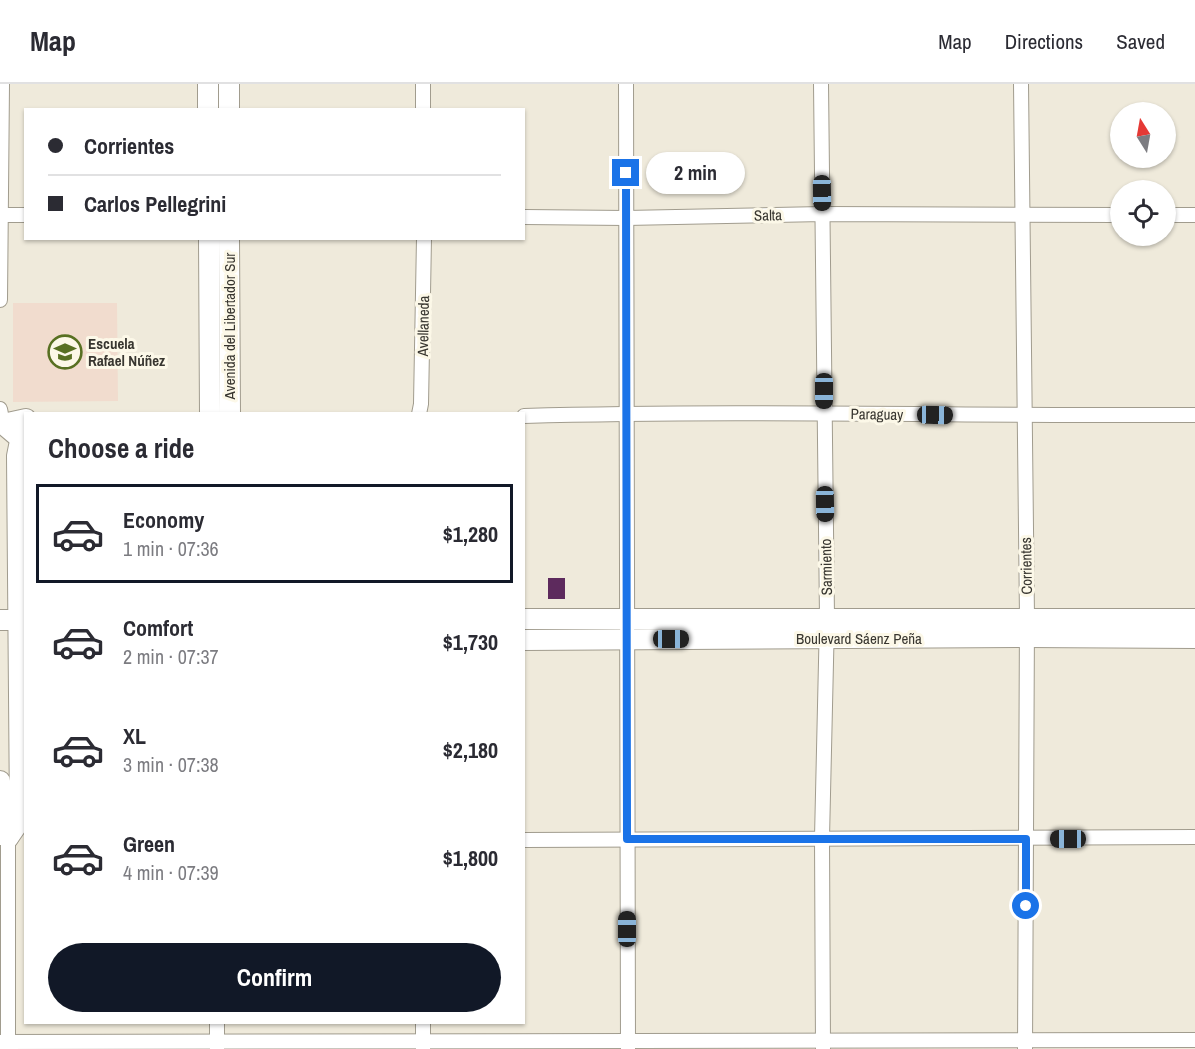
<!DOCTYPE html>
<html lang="en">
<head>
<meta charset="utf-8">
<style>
  body { margin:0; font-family:"Archivo Narrow",sans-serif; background:#f7f7f7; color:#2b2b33; height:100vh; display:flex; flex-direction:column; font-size:22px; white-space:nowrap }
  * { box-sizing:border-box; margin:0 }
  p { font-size:20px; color:#7c7c81 }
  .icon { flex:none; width:33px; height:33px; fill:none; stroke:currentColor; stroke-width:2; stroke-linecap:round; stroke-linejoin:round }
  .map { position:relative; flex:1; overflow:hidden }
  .sheet { position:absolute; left:24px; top:328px; width:501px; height:612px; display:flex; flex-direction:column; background:#fff; border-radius:0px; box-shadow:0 2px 4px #0004 }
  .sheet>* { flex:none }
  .banner { position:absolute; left:24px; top:24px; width:501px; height:132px; border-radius:0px; box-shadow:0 2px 4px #0004; display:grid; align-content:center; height:132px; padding:0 24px; background:#fff }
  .needle { width:39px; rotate:349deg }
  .controls { position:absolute; left:1110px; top:18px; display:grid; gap:12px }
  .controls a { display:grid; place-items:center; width:66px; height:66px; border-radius:50%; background:#fff; box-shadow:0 2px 4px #0004; font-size:30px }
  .end { position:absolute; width:27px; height:27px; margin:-14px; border:8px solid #1a73e8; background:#fff; box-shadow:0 0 0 3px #fff }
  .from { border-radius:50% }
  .bubble { position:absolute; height:42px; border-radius:21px; background:#fff; box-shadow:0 2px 4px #0004; font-size:20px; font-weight:700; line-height:42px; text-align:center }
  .car { position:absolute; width:18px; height:36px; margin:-18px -9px; border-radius:8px; box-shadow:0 0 4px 2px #0007; background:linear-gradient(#222 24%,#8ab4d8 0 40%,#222 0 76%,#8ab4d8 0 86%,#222 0) }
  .banner b { display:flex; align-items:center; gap:21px; height:57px; font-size:22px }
  .banner b+b { border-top:2px solid #e1e1e2 }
  .banner i { width:15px; height:15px; background:#2b2b33 }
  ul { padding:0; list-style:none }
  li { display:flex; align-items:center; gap:18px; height:99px; margin:0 12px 9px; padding:0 12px; border:3px solid transparent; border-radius:0px }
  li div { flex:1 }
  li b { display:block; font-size:22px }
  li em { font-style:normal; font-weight:700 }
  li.active { border-color:#111827 }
  li>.icon { width:54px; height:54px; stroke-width:1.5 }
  h2 { padding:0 24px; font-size:27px; line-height:72px }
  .button { display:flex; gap:12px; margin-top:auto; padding:12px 24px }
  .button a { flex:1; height:69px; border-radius:36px; background:#111827; color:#fff; font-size:24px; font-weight:700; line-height:69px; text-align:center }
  header { display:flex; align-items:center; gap:36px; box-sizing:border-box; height:84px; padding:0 30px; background:#fff; border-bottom:2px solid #e1e1e2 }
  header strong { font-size:28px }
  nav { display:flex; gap:33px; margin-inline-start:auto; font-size:21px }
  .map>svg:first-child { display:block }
</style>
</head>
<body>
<header>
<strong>Map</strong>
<nav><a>Map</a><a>Directions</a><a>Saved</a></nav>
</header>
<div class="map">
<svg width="1195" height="965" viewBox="0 0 1195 965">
  <rect width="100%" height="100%" fill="#efeadb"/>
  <path fill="#f1dcce" d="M13,219h104l1,98 -105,1z"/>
  <rect fill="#5d2a5d" x="548" y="494" width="17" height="21"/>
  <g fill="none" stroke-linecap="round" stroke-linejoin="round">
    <defs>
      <g id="street">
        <path d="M423,0v26"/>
        <path d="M626,0l2,965"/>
        <path d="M821,0l6,534 -5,220 1,210"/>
        <path d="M1021,0l6,534 -2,431"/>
        <path d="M0,131h26"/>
        <path d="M1166,131h29"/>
        <path d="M524,133l102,1 197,-4 297,1"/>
        <path d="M0,216l2,-216"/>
        <path d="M0,325l3,15 -3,-1"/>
        <path d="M419,330l2,-10 3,-166"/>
        <path d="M524,332c223,-6 447,0 671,-1"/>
        <path d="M0,754h8v211"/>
        <path d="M524,756c223,-3 447,0 671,-3"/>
        <path d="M423,939v26"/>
        <path d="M0,958l1195,-2"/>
        <path d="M217,965v-26"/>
      </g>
      <g id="secondary">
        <path d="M208,0v26"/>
        <path d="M229,0v26"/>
        <path d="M209,154l1,176"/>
        <path d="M229,154l1,176"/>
        <path d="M3,340l20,17"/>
        <path d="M3,340l23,-5"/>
        <path d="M524,535h671"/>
        <path d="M0,536h26"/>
        <path d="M524,556l503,-3 168,1"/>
        <path d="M0,697l1,40 7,17"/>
        <path d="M8,754l11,-16 1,-8 -3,-358 2,-10 4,-5"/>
      </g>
    </defs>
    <use href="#street" stroke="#a19c8e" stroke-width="16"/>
    <use href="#secondary" stroke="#a19c8e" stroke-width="22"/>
    <use href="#street" stroke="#fff" stroke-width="14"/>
    <use href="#secondary" stroke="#fff" stroke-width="20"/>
  </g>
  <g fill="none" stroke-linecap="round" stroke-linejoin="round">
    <path stroke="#1a73e8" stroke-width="8" d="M626,89l1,666h399v67"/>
  </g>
  <defs>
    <symbol id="school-ring" viewBox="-11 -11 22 22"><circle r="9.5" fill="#fcf8e8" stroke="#587022" stroke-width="1.5"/><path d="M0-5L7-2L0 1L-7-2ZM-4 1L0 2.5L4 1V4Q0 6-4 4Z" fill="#587022"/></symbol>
  </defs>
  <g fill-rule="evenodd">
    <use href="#school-ring" x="46" y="249" width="38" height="38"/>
  </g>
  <g text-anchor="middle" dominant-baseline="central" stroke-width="6" stroke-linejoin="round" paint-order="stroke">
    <g font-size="15" fill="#383630" stroke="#fcf8e8">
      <text transform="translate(768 131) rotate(-1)">Salta</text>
      <text transform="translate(229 242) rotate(-90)">Avenida del Libertador Sur</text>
      <text transform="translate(423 242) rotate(-89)">Avellaneda</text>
      <text transform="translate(877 330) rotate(1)">Paraguay</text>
      <text transform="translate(1026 482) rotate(-91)">Corrientes</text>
      <text transform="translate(826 483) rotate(-91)">Sarmiento</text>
      <text x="859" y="554">Boulevard Sáenz Peña</text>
    </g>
    <g font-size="15" font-weight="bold" fill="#383630" stroke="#fcf8e8" text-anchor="start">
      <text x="88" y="259">Escuela<tspan x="88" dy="17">Rafael Núñez</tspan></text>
    </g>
  </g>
</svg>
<div class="controls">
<a><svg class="needle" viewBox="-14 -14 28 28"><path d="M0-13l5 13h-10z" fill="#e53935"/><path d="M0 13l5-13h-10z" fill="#7c7c81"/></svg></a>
<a><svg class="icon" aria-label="locate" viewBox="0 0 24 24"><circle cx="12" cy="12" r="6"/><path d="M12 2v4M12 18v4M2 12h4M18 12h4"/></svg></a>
</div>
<i class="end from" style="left:1026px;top:822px"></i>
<i class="end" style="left:626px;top:89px"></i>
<div class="bubble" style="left:646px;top:68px;width:99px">2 min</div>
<i class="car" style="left:822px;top:109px;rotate:179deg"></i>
<i class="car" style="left:824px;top:307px;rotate:180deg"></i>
<i class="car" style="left:935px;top:331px;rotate:91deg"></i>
<i class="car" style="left:825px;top:420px;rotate:179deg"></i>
<i class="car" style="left:671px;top:555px;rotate:90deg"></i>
<i class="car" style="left:1068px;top:755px;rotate:270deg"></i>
<i class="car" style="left:627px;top:845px;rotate:0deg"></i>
<div class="banner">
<b><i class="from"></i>Corrientes</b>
<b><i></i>Carlos Pellegrini</b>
</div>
<section class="sheet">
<h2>Choose a ride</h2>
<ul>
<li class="active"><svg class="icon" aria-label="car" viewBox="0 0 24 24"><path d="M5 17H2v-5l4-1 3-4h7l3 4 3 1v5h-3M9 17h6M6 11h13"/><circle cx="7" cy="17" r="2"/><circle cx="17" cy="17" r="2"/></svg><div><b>Economy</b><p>1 min · 07:36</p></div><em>$1,280</em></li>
<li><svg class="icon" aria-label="car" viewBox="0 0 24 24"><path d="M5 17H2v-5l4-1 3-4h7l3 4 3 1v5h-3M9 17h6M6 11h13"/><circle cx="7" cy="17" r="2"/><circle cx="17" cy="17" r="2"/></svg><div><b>Comfort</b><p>2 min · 07:37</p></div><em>$1,730</em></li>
<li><svg class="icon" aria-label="car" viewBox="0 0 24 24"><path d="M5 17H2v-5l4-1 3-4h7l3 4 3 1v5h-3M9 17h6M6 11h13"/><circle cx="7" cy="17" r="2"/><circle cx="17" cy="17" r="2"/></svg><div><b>XL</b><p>3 min · 07:38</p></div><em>$2,180</em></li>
<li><svg class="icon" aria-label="car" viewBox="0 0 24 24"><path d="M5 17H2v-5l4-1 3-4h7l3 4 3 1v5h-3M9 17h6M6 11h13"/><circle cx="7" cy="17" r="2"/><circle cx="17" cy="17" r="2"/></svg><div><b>Green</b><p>4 min · 07:39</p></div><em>$1,800</em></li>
</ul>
<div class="button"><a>Confirm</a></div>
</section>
</div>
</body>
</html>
